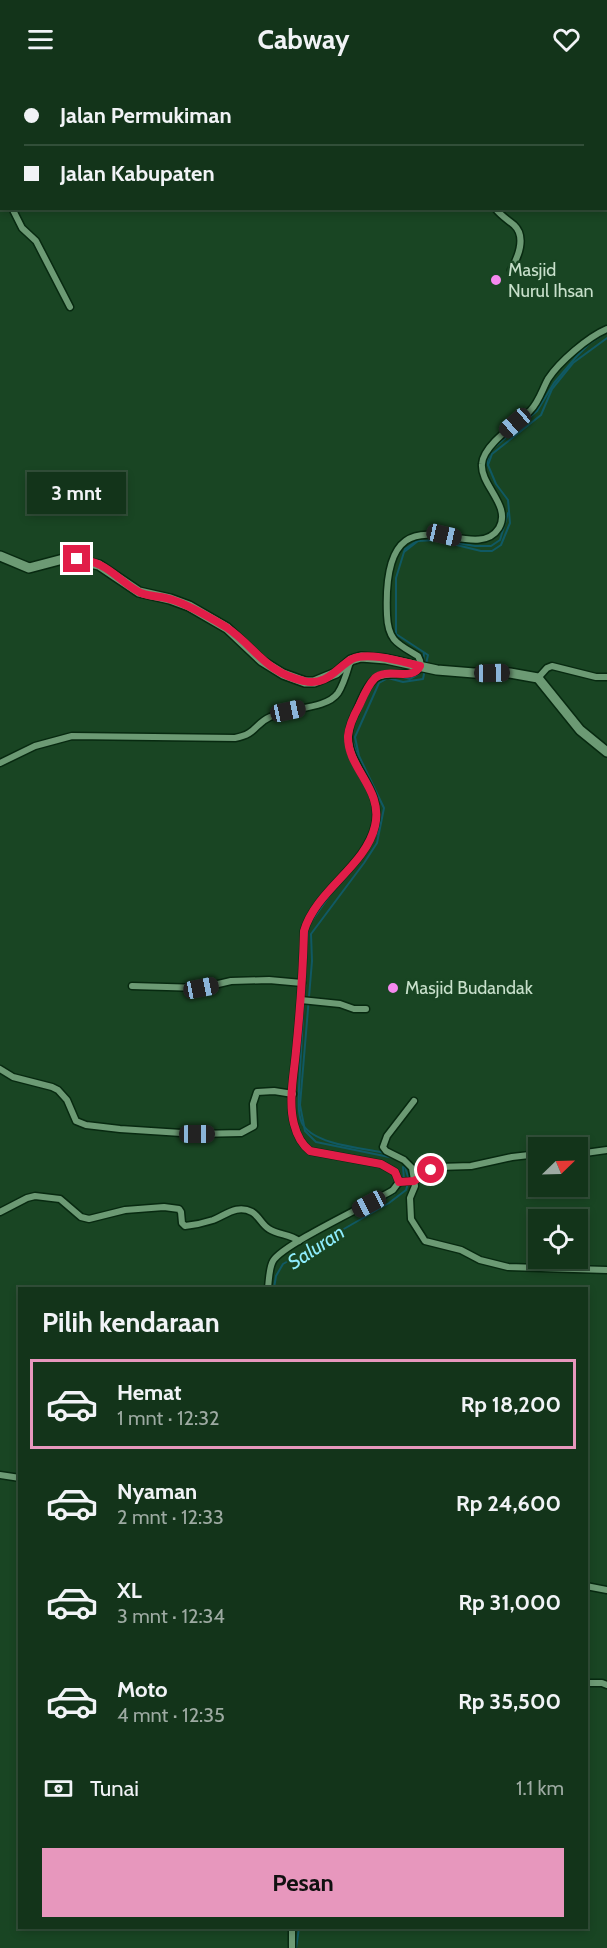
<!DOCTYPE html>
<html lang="id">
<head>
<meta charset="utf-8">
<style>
  body { margin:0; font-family:Cabin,sans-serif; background:#203f27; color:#f1f3f6; height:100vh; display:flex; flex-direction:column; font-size:22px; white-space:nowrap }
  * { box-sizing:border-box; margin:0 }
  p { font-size:20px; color:#9daaa2 }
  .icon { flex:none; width:33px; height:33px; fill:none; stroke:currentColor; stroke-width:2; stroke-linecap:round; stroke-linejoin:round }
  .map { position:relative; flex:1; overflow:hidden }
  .panel { position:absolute; left:18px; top:1209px; width:570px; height:642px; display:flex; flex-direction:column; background:#13341a; border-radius:0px; box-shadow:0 3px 9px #0003,0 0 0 2px #324f39 }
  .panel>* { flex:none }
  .hud { position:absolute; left:0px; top:0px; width:608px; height:132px; box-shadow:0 3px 9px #0003,0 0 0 2px #324f39; display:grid; align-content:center; height:132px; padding:0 24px; background:#13341a }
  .needle { width:39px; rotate:67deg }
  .fabs { position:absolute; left:528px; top:1059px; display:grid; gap:12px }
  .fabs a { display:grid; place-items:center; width:60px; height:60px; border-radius:0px; background:#13341a; box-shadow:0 3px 9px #0003,0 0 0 2px #324f39; font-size:30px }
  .end { position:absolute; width:27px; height:27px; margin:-14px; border:8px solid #e11d48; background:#fff; box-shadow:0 0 0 3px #fff }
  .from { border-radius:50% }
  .bubble { position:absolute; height:42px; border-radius:0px; background:#13341a; box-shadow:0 3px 9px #0003,0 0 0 2px #324f39; font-size:20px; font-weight:800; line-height:42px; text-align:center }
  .car { position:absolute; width:18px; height:36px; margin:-18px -9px; border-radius:8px; box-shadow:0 0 4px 2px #0007; background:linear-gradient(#222 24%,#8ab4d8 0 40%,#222 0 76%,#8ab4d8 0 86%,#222 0) }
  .hud b { display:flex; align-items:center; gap:21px; height:57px; font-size:22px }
  .hud b+b { border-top:2px solid #324f39 }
  .hud i { width:15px; height:15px; background:#f1f3f6 }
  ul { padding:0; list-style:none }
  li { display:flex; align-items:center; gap:18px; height:90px; margin:0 12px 9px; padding:0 12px; border:3px solid transparent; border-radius:0px }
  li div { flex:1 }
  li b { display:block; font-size:22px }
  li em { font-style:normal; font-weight:800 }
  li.current { border-color:#e797bd }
  li>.icon { width:54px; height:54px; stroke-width:1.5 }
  h2 { padding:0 24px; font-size:27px; line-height:72px }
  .pay { display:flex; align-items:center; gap:15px; height:66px; padding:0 24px; font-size:22px }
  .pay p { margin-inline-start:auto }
  .action { display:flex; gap:12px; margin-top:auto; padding:12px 24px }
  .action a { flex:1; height:69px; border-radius:0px; background:#e797bd; color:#111; font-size:24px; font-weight:800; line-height:69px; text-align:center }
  header { display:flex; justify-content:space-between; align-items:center; height:78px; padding:0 24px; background:#13341a; font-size:27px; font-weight:800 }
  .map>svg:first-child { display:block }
</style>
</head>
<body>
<header><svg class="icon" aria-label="menu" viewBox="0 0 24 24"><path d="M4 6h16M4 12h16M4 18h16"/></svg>Cabway<svg class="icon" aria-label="heart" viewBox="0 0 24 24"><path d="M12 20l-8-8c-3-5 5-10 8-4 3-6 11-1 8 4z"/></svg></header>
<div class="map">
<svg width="607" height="1870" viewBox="0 0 607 1870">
  <rect width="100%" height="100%" fill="#194523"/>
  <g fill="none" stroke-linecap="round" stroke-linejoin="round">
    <g stroke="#105963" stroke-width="2">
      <path d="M488,387l-1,-3 3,-11 47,-40 17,-28 23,-27 12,-12 18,-12"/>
      <path d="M428,460l47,8h16l9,-6 8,-27"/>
      <path d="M404,474l1,-3 12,-8"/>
      <path d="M426,586l2,-9 -32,-21v-56l8,-26 14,-11 18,-1 45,11h11l9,-6 9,-22 -2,-23 -12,-16 -8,-19 4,-11 49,-39 11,-26 21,-26 34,-25"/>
      <path d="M423,587l1,-12"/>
      <path d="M400,598l10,3 9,-5 2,-3"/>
      <path d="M355,642l16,-33"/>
      <path d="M352,662l6,17"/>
      <path d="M372,763l7,-10"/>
      <path d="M311,844l24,-34"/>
      <path d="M308,849l-9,161c0,11 -2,27 4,37 13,20 60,23 83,28"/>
      <path d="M394,1080l-78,-16 -11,-11 -5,-26 12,-144 -1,-27 53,-71 13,-20 7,-35 -25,-52 -4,-19 24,-54 9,-5 15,4 20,-3 2,-10"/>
      <path d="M403,1089l1,12"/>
      <path d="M378,1124l17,-9 6,-9"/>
      <path d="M274,1210l2,-12 7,-12 106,-61 17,-13 3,-10 -5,-16"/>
      <path d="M296,1870l3,-20"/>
    </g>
    <defs>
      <g id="minor">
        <path d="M104,0l12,2"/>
        <path d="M373,0v2"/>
        <path d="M574,0l4,2"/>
        <path d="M487,2l1,-2"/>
        <path d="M562,2l4,-2"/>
        <path d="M606,15h1"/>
        <path d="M0,43v12"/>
        <path d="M0,94l2,4"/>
        <path d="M12,130l10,20 14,13 34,66"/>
        <path d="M495,130c6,8 12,11 19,17 13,12 4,32 -3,45"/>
        <path d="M538,600l9,-10 5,-2 44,11h11"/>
        <path d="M0,685l35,-17 37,-10 163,2c22,-4 19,-14 35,-21 18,-10 56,-7 68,-24 6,-9 9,-21 12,-31"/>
        <path d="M132,908l69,2 30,-7 38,-1 33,3"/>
        <path d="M301,922l39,4 14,5h12"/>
        <path d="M0,991l13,8 39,10 6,3 9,10 9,21 10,4 34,4 77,5 44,-1 13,-7 -1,-22 4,-12 17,-1 19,3"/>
        <path d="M414,1023l-27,35 -4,11 3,4 18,9 8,8 3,18 -5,12 1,21 14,22 36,9 19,10 28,7 99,3"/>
        <path d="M578,1076l29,-4"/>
        <path d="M399,1104l15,-1 7,-6 18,-8 32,-1 41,-9 26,-3"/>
        <path d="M0,1134l27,-14 8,-2 25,3 21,18 8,2 36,-9 39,-3 15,2 2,3 1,11 3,3c9,-1 19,-3 28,-6 13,-5 24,-16 39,-8 7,4 10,13 17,17 9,6 21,5 30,12"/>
        <path d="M268,1210c1,-8 1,-20 5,-27 10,-17 97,-57 120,-71l6,-8 -4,-10 -14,-8 -71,-13c-9,-7 -13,-15 -16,-27 -6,-23 0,-50 2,-73 4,-40 7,-80 8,-120 12,-41 62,-65 71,-106 10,-43 -41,-64 -22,-107 6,-12 12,-32 23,-40 11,-9 56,4 42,-22 -20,-12 -30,-15 -31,-41 -6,-140 86,-45 112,-87 13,-22 -19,-43 -17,-64 1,-19 35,-41 48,-53 9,-9 12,-21 18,-32 11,-17 40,-42 59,-50"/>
        <path d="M0,1397l20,3"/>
        <path d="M586,1508l21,4"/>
        <path d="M586,1605h16l5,2"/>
        <path d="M292,1870v-20"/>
      </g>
      <path id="tertiary" d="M0,478l29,12 38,-10 32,7 40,27 31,7 19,7 38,22 35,33 21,13 22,8h9l22,-9 15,-13 10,-3 25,2 51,11 37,3h36l28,5 42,52 27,22"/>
    </defs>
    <use href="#minor" stroke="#072910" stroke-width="9"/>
    <use href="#tertiary" stroke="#072910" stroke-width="12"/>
    <use href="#minor" stroke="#6c9a74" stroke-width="6"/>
    <use href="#tertiary" stroke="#6c9a74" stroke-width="9"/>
  </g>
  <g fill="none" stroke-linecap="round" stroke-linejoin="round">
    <path stroke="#e11d48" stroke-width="8" d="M77,481c8,1 16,2 23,6 15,7 26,21 41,28 10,4 21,3 32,7 18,6 36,17 53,27 30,20 38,45 78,54 23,6 33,-14 48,-22 16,-8 51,3 68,7 -7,16 -33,1 -45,12 -7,7 -12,19 -16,28 -5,9 -10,20 -11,30 -1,33 36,53 27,90 -9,40 -59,64 -71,105 -1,40 -4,80 -8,120 -2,23 -8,50 -2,73 3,12 7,20 16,27l71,13 14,8 4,10 15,-1 17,-11"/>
  </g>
  <g fill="#f589ef" stroke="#194523" stroke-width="2">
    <circle cx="496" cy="202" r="6"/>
    <circle cx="393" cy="910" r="6"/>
  </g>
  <g text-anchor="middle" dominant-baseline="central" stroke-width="5" stroke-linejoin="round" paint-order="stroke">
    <g font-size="18" fill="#c8e0cb" stroke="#194523" text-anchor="start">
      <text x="508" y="192">Masjid<tspan x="508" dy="21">Nurul Ihsan</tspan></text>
      <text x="405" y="910">Masjid Budandak</text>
    </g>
    <g font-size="20" font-style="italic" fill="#8eedfd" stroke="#194523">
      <text transform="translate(316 1169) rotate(-33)">Saluran</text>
    </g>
  </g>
</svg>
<div class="fabs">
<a><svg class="needle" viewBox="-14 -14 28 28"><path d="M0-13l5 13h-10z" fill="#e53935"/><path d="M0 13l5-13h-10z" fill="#9daaa2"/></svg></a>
<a><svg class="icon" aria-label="locate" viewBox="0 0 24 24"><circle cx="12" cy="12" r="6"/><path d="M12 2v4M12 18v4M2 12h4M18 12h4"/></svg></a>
</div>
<i class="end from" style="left:431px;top:1092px"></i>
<i class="end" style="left:77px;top:481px"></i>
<div class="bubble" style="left:27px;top:394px;width:99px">3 mnt</div>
<i class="car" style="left:515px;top:345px;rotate:229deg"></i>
<i class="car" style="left:444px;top:457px;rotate:103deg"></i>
<i class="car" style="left:492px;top:595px;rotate:89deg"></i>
<i class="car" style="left:288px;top:633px;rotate:78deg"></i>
<i class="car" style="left:201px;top:910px;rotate:79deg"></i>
<i class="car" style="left:197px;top:1056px;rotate:90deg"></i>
<i class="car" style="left:369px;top:1126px;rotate:242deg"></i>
<div class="hud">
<b><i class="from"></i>Jalan Permukiman</b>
<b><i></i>Jalan Kabupaten</b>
</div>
<section class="panel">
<h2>Pilih kendaraan</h2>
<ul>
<li class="current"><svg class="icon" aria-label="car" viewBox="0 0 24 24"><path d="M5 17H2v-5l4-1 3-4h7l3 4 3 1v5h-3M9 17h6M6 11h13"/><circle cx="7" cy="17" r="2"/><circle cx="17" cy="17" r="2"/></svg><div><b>Hemat</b><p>1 mnt · 12:32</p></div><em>Rp 18,200</em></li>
<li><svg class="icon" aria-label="car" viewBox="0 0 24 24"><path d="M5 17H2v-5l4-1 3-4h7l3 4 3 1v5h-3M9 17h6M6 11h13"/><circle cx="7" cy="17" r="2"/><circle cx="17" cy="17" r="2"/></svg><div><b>Nyaman</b><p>2 mnt · 12:33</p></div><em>Rp 24,600</em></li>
<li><svg class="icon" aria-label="car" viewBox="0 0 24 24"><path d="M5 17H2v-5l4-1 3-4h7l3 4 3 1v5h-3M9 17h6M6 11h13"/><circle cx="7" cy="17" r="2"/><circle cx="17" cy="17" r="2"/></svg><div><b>XL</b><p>3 mnt · 12:34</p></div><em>Rp 31,000</em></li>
<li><svg class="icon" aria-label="car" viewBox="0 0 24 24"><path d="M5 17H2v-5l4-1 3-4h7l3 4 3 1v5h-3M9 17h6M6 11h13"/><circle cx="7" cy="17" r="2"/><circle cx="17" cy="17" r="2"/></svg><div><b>Moto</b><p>4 mnt · 12:35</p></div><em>Rp 35,500</em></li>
</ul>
<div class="pay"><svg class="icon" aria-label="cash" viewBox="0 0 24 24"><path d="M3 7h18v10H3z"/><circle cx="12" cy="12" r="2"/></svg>Tunai<p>1.1 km</p></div>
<div class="action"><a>Pesan</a></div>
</section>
</div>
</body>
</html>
